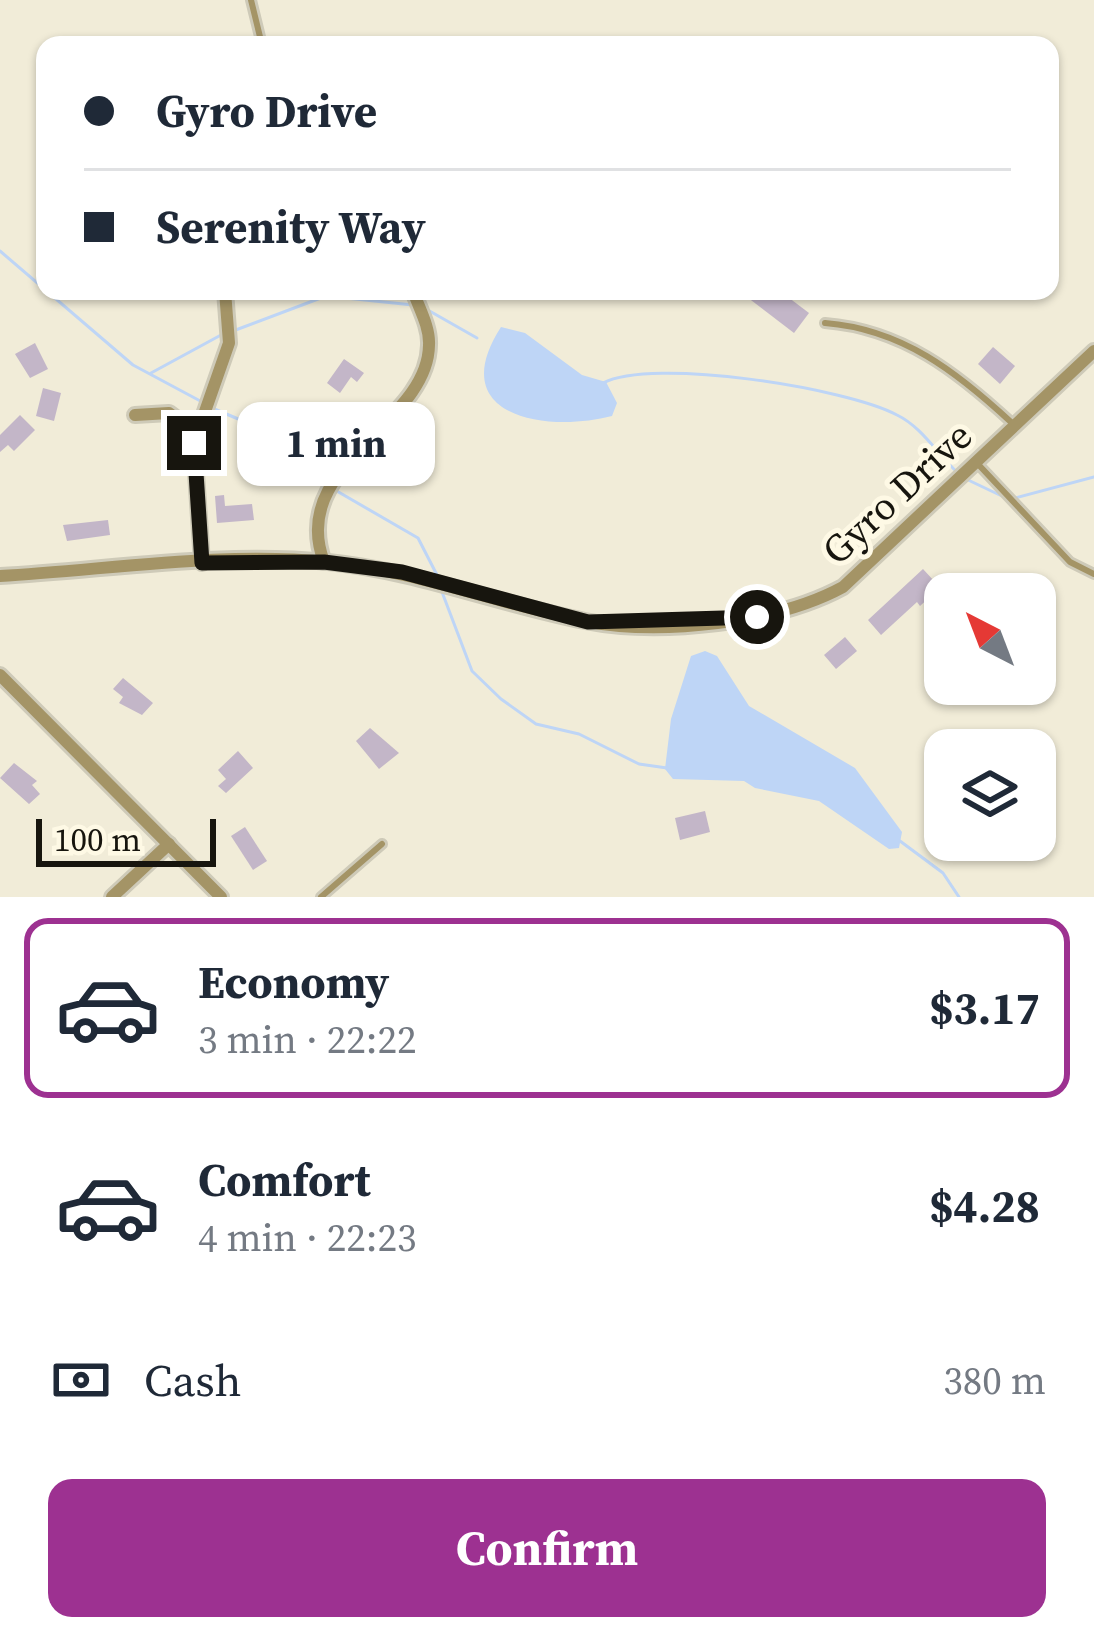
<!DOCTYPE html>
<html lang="en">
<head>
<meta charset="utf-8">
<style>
  body { margin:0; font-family:"Source Serif 4",serif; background:#f6f6f7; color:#1f2937; height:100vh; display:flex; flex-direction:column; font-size:45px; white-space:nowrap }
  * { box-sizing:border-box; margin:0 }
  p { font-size:39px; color:#747a83 }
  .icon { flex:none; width:66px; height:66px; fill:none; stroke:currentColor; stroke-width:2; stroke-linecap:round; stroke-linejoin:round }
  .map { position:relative; height:897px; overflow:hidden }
  .panel { display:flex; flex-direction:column; background:#fff; flex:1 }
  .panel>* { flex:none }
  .guide { position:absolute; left:36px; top:36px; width:1023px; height:264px; border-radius:24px; box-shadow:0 3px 9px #0004; display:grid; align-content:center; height:264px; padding:0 48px; background:#fff }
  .needle { width:78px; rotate:318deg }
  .buttons { position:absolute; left:924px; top:573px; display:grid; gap:24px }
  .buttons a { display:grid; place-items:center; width:132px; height:132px; border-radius:24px; background:#fff; box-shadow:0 3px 9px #0004; font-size:60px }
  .scale { position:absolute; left:36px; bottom:30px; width:180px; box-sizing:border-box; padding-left:12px; border:6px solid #17150e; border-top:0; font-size:33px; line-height:42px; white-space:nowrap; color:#17150e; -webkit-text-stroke:9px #fef9e5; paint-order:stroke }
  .end { position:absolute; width:54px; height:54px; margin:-27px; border:15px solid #17150e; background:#fff; box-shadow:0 0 0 6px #fff }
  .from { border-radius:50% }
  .bubble { position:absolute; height:84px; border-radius:24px; background:#fff; box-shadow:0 3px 9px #0004; font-size:39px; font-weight:700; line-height:84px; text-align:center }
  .guide b { display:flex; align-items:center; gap:42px; height:114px; font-size:45px }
  .guide b+b { border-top:3px solid #e0e1e3 }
  .guide i { width:30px; height:30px; background:#1f2937 }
  ul { padding:21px 0 0; list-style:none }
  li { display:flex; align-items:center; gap:36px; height:180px; margin:0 24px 18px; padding:0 24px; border:6px solid transparent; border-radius:24px }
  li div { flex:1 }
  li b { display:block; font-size:45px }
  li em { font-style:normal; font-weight:700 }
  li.selected { border-color:#9d3191 }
  li>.icon { width:108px; height:108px; stroke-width:1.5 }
  .pay { display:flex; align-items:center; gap:30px; height:132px; padding:0 48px; font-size:45px }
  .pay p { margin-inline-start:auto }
  .cta { display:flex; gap:24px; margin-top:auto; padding:24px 48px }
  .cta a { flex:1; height:138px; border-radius:24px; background:#9d3191; color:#fff; font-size:48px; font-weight:700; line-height:138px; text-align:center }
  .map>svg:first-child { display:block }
</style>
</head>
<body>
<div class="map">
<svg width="1094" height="897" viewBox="0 0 1094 897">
  <rect width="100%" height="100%" fill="#f1ecd8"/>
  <g fill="#bed5f6">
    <path d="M501,327l24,6 57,42 24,7 11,21 -5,13c-65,17 -169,1 -111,-89z"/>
    <path d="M705,651l12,5 32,50 106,62 47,64 -3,16 -10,1 -70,-48 -64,-13 -11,-7 -71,-2 -8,-10 6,-50 20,-63z"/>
  </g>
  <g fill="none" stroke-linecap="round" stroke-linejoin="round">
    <g stroke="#bed5f6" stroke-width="3">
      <path d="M0,251l133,114 71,38"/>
      <path d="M426,309l51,29"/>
      <path d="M233,331l93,-35 87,9"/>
      <path d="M151,373l70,-38"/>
      <path d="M603,383c49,-26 244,5 294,32 25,12 41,40 61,58"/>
      <path d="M212,408l43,18 72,59"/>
      <path d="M966,479l40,19"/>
      <path d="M335,490l83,48 20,39"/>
      <path d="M1015,498l79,-21"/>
      <path d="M442,592l30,79 29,28 35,25 43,10 60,30 28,4"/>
      <path d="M900,841l43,32 16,24"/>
    </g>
  </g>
  <g fill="#c3b6c8">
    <path d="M739,291h41l29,22 -15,20z"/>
    <path d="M35,343l13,26 -18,9 -15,-24z"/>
    <path d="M993,347l22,19 -15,18 -22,-20z"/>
    <path d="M344,359l20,14 -7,9 -6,-5 -11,16 -13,-10z"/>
    <path d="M43,388l18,5 -7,28 -18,-5z"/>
    <path d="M20,415l15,15 -21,21 -6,-6 -8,7v-17z"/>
    <path d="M224,495l1,11 27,-2 2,16 -37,3 -2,-27z"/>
    <path d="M108,520l2,15 -43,6 -4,-16z"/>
    <path d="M923,569l23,25 -8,7 -6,-6 -12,11 -3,-4 -36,33 -13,-15z"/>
    <path d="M845,637l12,14 -21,18 -12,-14z"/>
    <path d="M123,678l30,25 -11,12 -23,-12 4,-6 -10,-8z"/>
    <path d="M370,728l29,25 -20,16 -23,-28z"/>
    <path d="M238,751l15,17 -27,25 -8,-7 8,-7 -8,-9z"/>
    <path d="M14,763l23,18 -5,4 8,9 -11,10 -29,-26z"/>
    <path d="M705,811l5,21 -30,8 -5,-22z"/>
    <path d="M245,827l22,34 -14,9 -22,-34z"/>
  </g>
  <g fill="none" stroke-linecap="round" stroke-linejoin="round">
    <defs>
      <g id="lane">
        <path d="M251,0l11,45"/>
        <path d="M825,323c77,6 132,49 187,100"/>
        <path d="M976,462l94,100 24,12"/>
        <path d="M321,897l61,-53"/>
      </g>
      <g id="street">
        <path d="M135,415l34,-2 20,15 5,14"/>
        <path d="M324,562c-37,-98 104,-137 105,-217 1,-18 -10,-37 -16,-54"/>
        <path d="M202,563l-8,-120 35,-100 -4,-52"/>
        <path d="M0,576c107,-6 221,-25 328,-14 89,9 170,42 257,59 75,15 192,2 258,-34l251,-236"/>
        <path d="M0,675l221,222"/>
        <path d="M112,897l57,-53"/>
      </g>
    </defs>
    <use href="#lane" stroke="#cecab8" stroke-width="12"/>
    <use href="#street" stroke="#cecab8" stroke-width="18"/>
    <use href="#lane" stroke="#a49466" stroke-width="6"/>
    <use href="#street" stroke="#a49466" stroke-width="12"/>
  </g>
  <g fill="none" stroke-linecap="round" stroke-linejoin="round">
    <path stroke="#17150e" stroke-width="15" d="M194,443l8,120 122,-1 78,10 186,50 169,-5"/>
  </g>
  <g text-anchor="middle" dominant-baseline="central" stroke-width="10" stroke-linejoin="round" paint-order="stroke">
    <g font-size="39" fill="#17150e" stroke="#fef9e5">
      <text transform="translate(897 493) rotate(-43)">Gyro Drive</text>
    </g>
  </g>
</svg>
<div class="buttons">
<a><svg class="needle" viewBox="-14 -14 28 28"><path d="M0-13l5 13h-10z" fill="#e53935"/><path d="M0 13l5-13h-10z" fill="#747a83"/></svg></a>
<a><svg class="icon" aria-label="layers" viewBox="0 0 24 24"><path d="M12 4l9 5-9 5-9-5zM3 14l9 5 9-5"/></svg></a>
</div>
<div class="scale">100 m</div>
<i class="end from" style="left:757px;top:617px"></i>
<i class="end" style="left:194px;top:443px"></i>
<div class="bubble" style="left:237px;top:402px;width:198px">1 min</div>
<div class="guide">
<b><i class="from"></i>Gyro Drive</b>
<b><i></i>Serenity Way</b>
</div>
</div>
<section class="panel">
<ul>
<li class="selected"><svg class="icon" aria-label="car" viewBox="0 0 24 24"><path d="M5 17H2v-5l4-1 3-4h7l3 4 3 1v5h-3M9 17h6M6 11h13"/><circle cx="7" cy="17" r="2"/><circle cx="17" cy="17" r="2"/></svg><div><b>Economy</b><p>3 min · 22:22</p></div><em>$3.17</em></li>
<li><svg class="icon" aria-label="car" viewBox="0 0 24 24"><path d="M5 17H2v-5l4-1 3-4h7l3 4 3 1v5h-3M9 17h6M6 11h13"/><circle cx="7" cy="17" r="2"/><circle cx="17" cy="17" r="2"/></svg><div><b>Comfort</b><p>4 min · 22:23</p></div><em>$4.28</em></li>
</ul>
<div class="pay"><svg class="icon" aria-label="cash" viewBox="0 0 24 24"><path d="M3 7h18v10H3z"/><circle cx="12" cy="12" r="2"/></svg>Cash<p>380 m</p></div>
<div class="cta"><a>Confirm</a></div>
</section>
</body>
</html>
